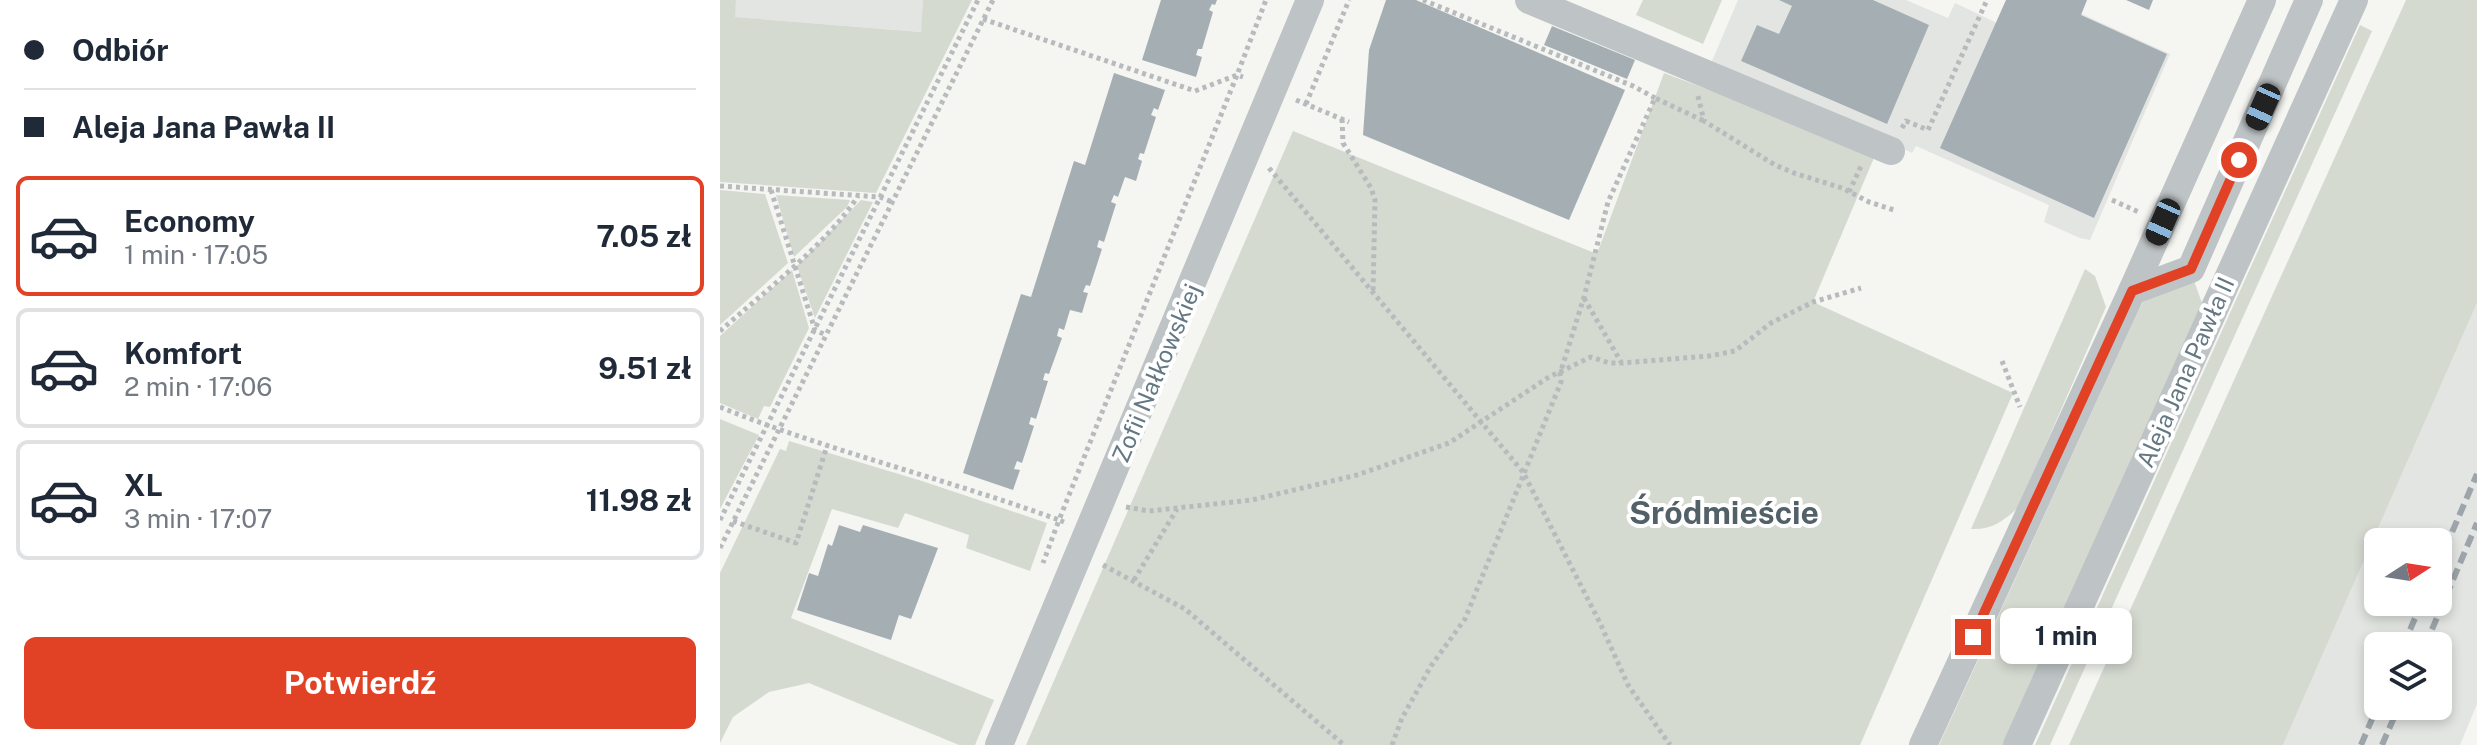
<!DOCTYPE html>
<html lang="pl">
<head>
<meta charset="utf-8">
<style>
  body { margin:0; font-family:"Public Sans",sans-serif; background:#f6f6f7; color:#1f2937; height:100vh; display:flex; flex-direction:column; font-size:30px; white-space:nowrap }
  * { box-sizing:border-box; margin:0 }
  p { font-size:26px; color:#747a83 }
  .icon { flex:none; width:44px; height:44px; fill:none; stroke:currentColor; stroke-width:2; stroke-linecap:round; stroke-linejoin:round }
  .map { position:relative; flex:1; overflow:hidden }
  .panel { display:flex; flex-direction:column; background:#fff; width:720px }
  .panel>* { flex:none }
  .guide { display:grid; align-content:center; height:176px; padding:0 24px; background:#fff }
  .needle { width:52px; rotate:78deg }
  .buttons { position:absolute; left:1644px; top:528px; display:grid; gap:16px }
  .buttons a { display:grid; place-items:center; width:88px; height:88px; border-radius:12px; background:#fff; box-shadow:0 4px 12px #0003; font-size:40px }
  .end { position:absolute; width:36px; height:36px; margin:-18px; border:10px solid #e14226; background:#fff; box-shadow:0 0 0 4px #fff }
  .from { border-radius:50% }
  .bubble { position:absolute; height:56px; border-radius:12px; background:#fff; box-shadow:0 4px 12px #0003; font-size:26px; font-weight:700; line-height:56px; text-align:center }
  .car { position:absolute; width:24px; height:48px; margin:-24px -12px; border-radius:10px; box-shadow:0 0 6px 2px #0007; background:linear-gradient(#222 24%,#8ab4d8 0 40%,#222 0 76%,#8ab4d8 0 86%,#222 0) }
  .guide b { display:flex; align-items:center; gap:28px; height:76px; font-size:30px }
  .guide b+b { border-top:2px solid #e0e1e3 }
  .guide i { width:20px; height:20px; background:#1f2937 }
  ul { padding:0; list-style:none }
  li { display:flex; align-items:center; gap:24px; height:120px; margin:0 16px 12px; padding:0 8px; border:4px solid #e0e1e3; border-radius:12px }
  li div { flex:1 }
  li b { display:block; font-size:30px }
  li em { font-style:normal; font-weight:700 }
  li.on { border-color:#e14226 }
  li>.icon { width:72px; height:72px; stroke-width:1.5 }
  .action { display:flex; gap:16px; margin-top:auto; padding:16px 24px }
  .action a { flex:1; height:92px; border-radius:12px; background:#e14226; color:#fff; font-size:32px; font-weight:700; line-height:92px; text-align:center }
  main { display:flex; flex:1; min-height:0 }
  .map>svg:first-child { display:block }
</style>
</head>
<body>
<main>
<section class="panel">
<div class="guide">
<b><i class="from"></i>Odbiór</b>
<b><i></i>Aleja Jana Pawła II</b>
</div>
<ul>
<li class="on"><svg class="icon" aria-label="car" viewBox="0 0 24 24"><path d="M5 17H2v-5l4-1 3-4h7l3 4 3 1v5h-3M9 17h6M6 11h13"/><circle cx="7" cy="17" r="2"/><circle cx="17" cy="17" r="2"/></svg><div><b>Economy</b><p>1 min · 17:05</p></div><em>7.05 zł</em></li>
<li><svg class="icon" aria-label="car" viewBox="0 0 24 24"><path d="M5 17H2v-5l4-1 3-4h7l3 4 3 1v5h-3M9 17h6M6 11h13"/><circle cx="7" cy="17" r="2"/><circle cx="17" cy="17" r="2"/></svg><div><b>Komfort</b><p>2 min · 17:06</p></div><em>9.51 zł</em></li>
<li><svg class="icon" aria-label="car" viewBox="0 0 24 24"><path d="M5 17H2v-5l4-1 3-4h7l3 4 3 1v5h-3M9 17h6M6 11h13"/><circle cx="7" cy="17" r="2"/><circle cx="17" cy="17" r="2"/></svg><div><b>XL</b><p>3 min · 17:07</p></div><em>11.98 zł</em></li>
</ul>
<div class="action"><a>Potwierdź</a></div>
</section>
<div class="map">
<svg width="1757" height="745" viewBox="0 0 1757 745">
  <rect width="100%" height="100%" fill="#f5f5f2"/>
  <g fill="#e3e5e3" fill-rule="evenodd">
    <path d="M16,0h187l-1,32 -188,-15z"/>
    <path d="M1018,0h168l42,18 7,-15 42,20 54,-23 119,54 -80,186 -10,-2 -36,-16 5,-17 -133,-59 -4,7 -200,-92z"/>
    <path d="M1757,303v401l-17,41h-177zM1658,542h60v60h-60zM1658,646h60v60h-60z"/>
  </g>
  <g fill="#d5dad1">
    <path d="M0,0h16l-1,17 186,15 2,-32h49l-96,193 -156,-11z"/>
    <path d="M923,0h79l-19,44 -67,-29z"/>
    <path d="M1686,0h71v303l-194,442h-214z"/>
    <path d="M1640,25l12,6 -322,714h-15z"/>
    <path d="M944,73l212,80 -63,149 200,91 -153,352h-834l267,-614 304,123z"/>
    <path d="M0,190l45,4 23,69 -68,62z"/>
    <path d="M56,195l74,5 -3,7 -53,50z"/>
    <path d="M141,200l12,2 -58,116 -18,-52z"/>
    <path d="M1365,269l10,7 11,31 -88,201c-15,13 -26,22 -47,21z"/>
    <path d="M72,270l17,58 -39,79 -6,-1 -6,13 -38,-16v-67z"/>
    <path d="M1473,278l9,25 -198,442h-65l200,-436 5,-9z"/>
    <path d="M0,419l39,16 -39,74z"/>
    <path d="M69,441l133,40 125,42 -17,48 -64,-23 3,-13 -64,-22 -7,15 -66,-19 -41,109 203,82 -19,45h-16l-150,-62 -40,9 -36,25 -13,26v-170l60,-124 6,2z"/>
  </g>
  <g fill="#a5afb3">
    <path d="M441,0h56l-2,5 -3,-1 -3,6 4,2 -11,37h-4l-2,6 6,2 -6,20 -54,-17z"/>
    <path d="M666,0h30l209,90 -56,130 -206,-85 6,-85z"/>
    <path d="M1059,0h94l56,25 -42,99 -146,-63 16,-36 22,9 13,-28z"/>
    <path d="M1286,0h81l-6,15 86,39 -73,164 -154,-70z"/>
    <path d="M1406,0h27l-4,10z"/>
    <path d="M832,26l83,34 -8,19 -83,-34z"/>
    <path d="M394,73l51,17 -7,20 -4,-2 -3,7 5,2 -12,37 -4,-1 -2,6 4,2 -6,20 -11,-4 -7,20 -4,-2 -3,7 5,2 -12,38 -5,-2 -2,7 5,2 -12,37 -4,-1 -3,7 5,1 -6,20 -12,-3 -6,20 -5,-2 -2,8 5,2 -13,36 -4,-1 -2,7 5,1 -12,38 -5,-2 -2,7 5,2 -12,37 -5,-2 -3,8 6,1 -7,20 -50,-17 58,-179 10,3 43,-136 11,4z"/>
    <path d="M119,525l21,7 3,-7 75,23 -27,71 -12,-4 -8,25 -94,-30 12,-37 9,3 10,-32 4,2z"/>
  </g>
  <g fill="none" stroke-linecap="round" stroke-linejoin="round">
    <g stroke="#b8bbbd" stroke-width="5" stroke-dasharray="4 4" stroke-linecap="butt">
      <path d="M703,0l210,86 22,12"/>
      <path d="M263,19l212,72 42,-16 29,-75"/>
      <path d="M978,96l6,25 71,44 19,8 48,15 27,14 25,8"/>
      <path d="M576,100l53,22"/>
      <path d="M586,104l43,-104"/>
      <path d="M622,119l1,24 28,45 4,12 -2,93"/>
      <path d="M1182,128l4,-7 22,9 59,-130"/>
      <path d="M549,168l254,304 77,151 28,62 42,60"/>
      <path d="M0,186l160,11 12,5"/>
      <path d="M51,190l44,140 11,5"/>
      <path d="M1129,192l13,-28"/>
      <path d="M1392,200l29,13"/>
      <path d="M864,298l37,64"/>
      <path d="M0,331c43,-38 108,-88 138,-135"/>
      <path d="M1282,361l18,46"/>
      <path d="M0,407c111,45 227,72 339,113l-16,43"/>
      <path d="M406,507l23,4 103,-11 105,-25 92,-32 100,-66 42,-20 18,6h13l87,-7 26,-5 36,-28 42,-21 48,-14"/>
      <path d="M0,520l258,-520"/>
      <path d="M13,521l63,22 31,-97"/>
      <path d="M344,522l-5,-2 178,-445 6,2"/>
      <path d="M0,548l273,-548"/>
      <path d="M383,565l82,44 159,136"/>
      <path d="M414,580l43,-71"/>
      <path d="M672,745l10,-27 29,-52 34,-47 96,-237 -1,-8 24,-77 24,-95 47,-104 49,23"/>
    </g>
    <g stroke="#bec3c6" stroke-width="28">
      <path d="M809,0l362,151"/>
      <path d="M1412,291l59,-22 118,-269"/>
      <path d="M279,745l311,-745"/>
      <path d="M1203,745l209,-454 130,-291"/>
      <path d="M1297,745l337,-745"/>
    </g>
    <g stroke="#9da5aa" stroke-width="6" stroke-dasharray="12 6" stroke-linecap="butt">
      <path d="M1718,565l39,-91"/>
      <path d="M1683,646l19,-44"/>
      <path d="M1705,646l52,-123"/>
      <path d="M1641,745l17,-40"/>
      <path d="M1662,745l17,-39"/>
    </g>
  </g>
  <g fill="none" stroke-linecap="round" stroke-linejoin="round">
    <path stroke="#e14226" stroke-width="10" d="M1253,637l159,-346 59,-22 48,-109"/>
  </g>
  <g text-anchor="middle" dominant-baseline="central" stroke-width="8" stroke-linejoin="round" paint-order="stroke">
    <g font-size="24" fill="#647883" stroke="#fff">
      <text transform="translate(1465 372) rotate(-66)">Aleja Jana Pawła II</text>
      <text transform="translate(436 373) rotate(-67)">Zofii Nałkowskiej</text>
    </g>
    <g font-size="32" font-weight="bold" fill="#526068" stroke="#fff">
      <text x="1004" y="512">Śródmieście</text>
    </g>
  </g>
</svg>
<div class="buttons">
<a><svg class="needle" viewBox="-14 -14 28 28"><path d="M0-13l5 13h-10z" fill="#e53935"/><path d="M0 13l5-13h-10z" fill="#747a83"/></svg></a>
<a><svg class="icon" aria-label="layers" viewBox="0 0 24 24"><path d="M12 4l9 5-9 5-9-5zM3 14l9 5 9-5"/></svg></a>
</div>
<i class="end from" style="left:1519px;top:160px"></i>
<i class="end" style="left:1253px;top:637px"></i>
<div class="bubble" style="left:1280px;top:608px;width:132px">1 min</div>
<i class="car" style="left:1543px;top:107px;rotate:204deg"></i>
<i class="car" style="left:1443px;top:222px;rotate:204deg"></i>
</div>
</main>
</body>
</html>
